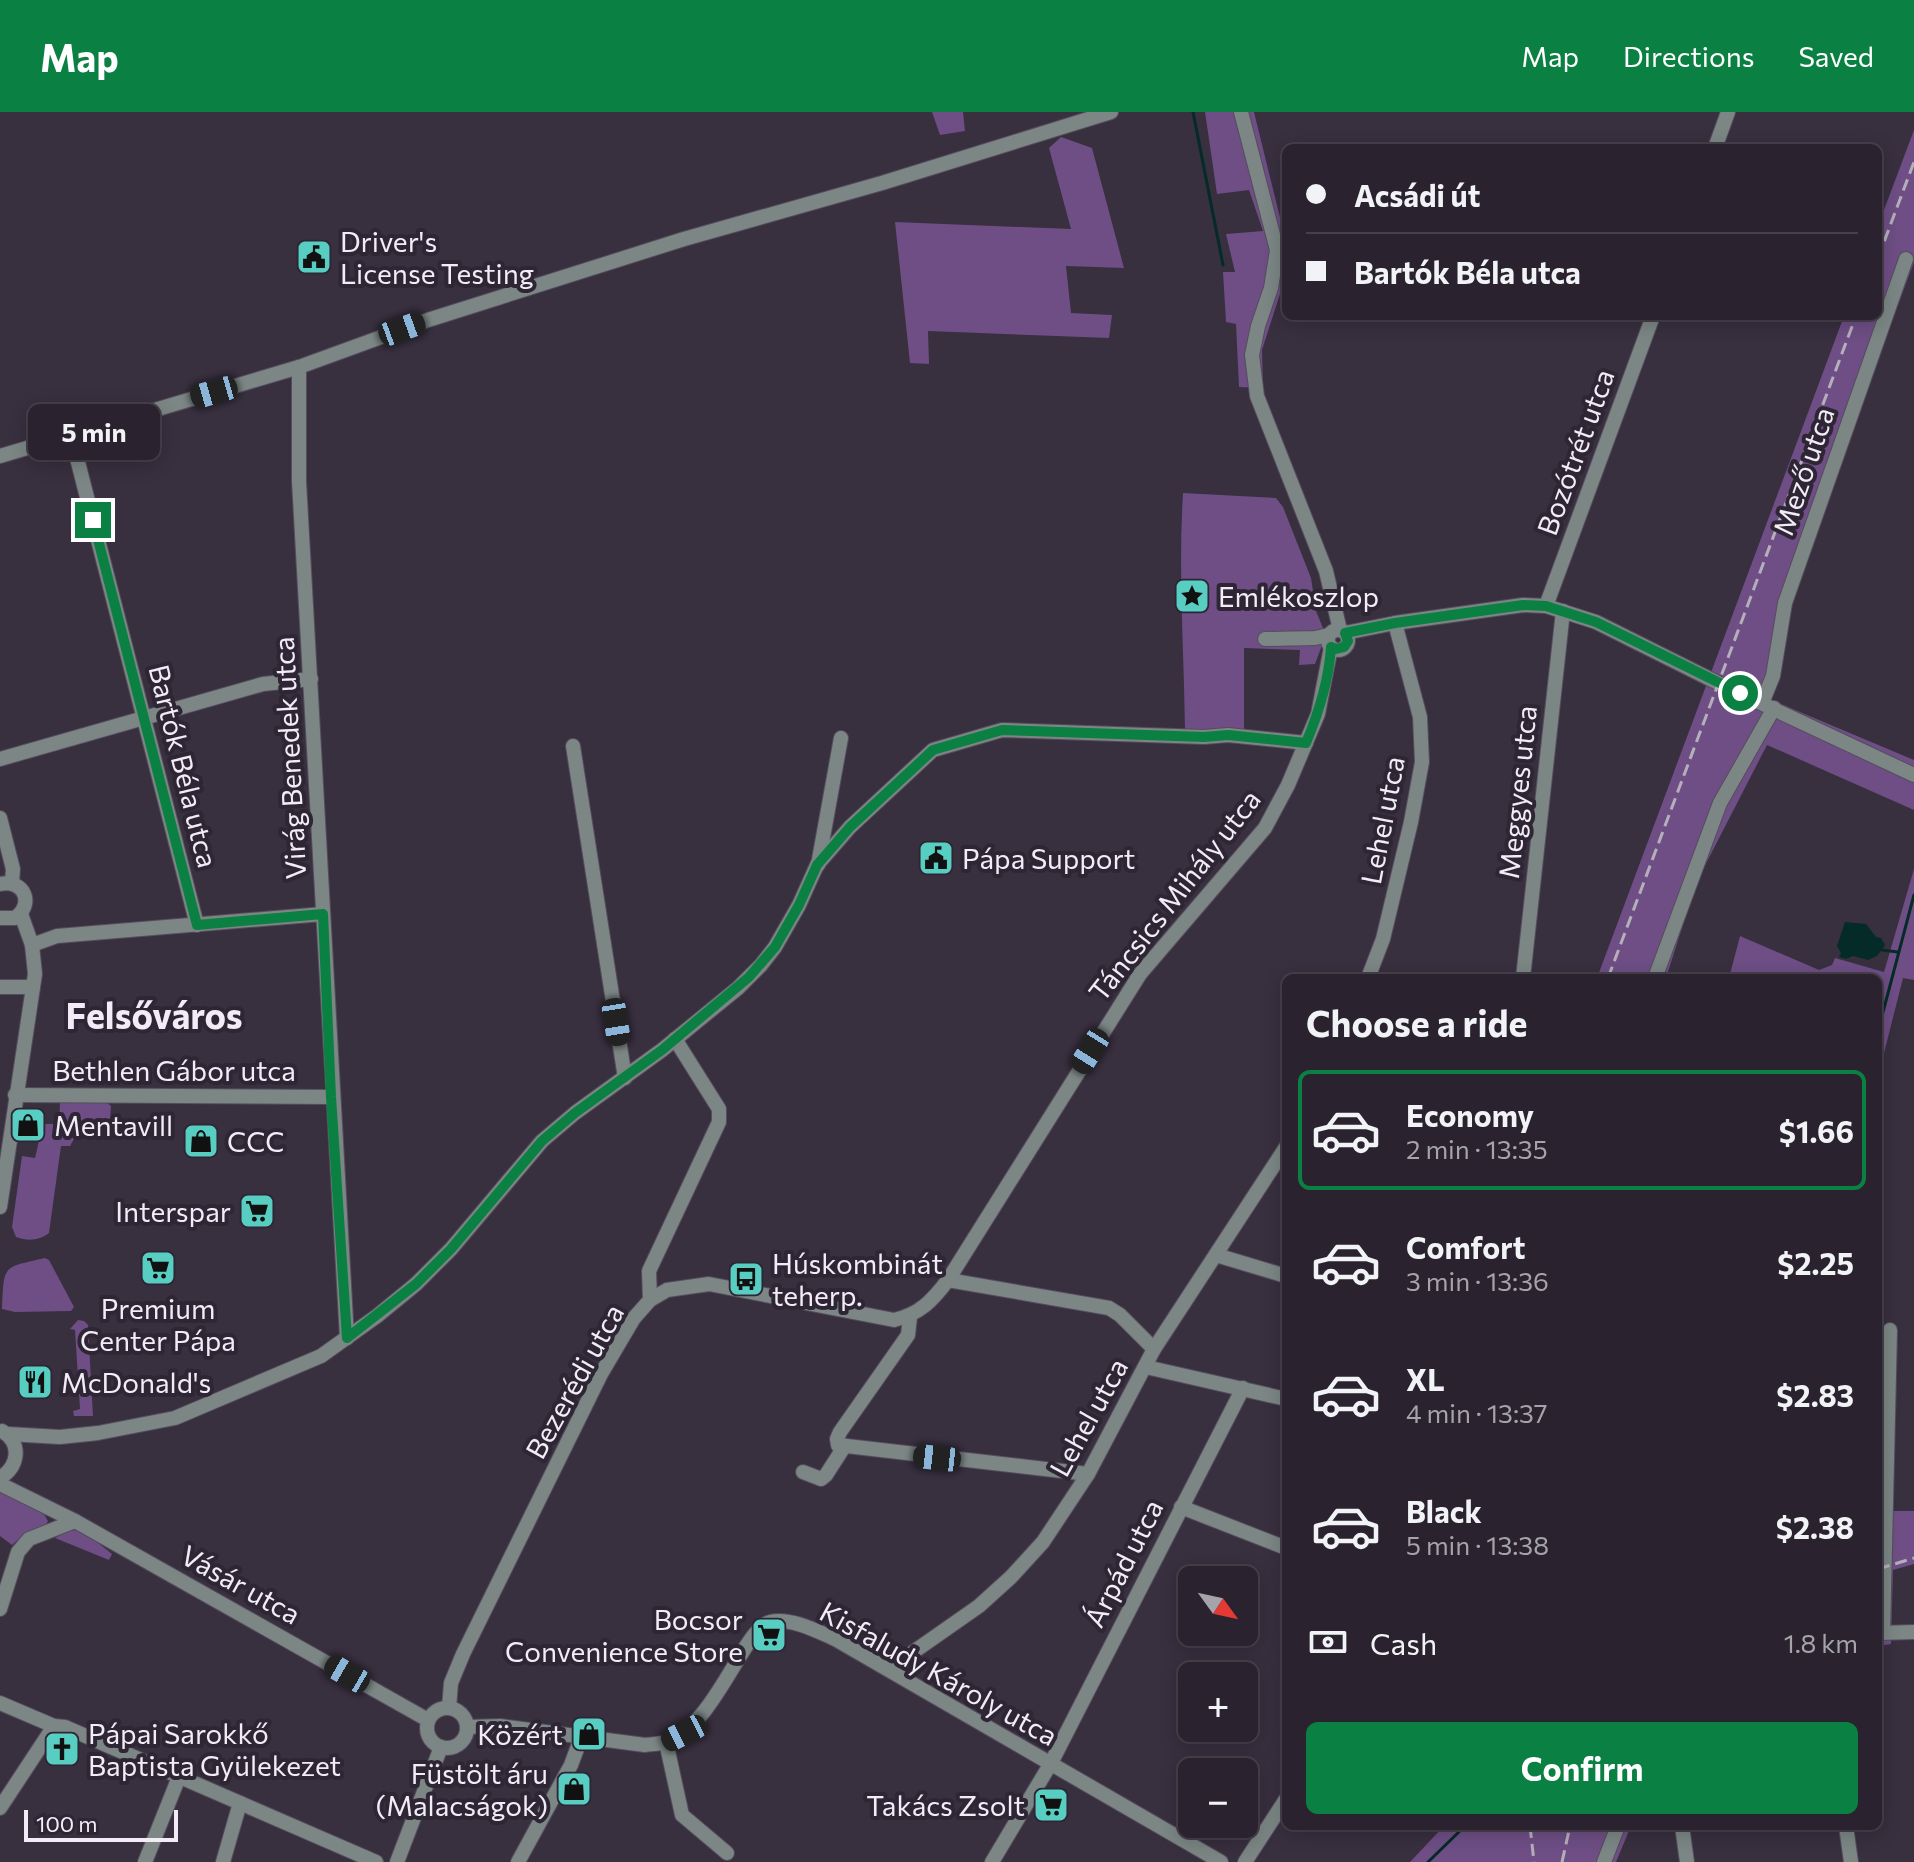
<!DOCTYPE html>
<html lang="en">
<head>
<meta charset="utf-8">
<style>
  body { margin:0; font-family:Commissioner,sans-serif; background:#362f3b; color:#f1f3f6; height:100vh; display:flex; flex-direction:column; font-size:30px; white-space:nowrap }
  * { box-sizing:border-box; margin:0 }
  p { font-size:26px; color:#a5a4aa }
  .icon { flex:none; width:44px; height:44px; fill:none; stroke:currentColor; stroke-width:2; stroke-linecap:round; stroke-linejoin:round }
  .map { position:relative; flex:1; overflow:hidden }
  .sheet { position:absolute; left:1282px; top:862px; width:600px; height:856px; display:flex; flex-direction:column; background:#2a232f; border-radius:12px; box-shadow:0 4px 20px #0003,0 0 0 2px #46404b }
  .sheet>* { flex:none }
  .guide { position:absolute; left:1282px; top:32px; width:600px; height:176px; border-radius:12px; box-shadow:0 4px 20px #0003,0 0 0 2px #46404b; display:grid; align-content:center; height:176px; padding:0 24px; background:#2a232f }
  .needle { width:52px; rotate:123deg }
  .fabs { position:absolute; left:1178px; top:1454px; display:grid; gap:16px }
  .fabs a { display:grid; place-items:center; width:80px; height:80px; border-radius:12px; background:#2a232f; box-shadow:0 4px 20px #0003,0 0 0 2px #46404b; font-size:40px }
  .scale { position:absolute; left:24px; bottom:20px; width:154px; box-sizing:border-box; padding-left:8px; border:4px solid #f1ecf6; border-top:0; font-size:22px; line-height:28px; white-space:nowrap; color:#f1ecf6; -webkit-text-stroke:6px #2e2635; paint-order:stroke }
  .end { position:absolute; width:36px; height:36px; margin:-18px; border:10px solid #0b8043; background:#fff; box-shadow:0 0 0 4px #fff }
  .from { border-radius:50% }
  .bubble { position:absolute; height:56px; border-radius:12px; background:#2a232f; box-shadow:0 4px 20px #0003,0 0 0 2px #46404b; font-size:26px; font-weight:700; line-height:56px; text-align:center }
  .car { position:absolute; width:24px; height:48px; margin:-24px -12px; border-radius:10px; box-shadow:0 0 6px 2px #0007; background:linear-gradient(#222 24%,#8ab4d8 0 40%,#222 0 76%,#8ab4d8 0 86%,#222 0) }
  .guide b { display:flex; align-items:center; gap:28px; height:76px; font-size:30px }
  .guide b+b { border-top:2px solid #46404b }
  .guide i { width:20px; height:20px; background:#f1f3f6 }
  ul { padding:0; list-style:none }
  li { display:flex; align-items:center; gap:24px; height:120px; margin:0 16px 12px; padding:0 8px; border:4px solid transparent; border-radius:12px }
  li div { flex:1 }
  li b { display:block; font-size:30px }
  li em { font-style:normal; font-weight:700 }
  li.selected { border-color:#0b8043 }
  li>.icon { width:72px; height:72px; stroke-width:1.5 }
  h2 { padding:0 24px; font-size:36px; line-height:96px }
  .pay { display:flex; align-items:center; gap:20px; height:88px; padding:0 24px; font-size:30px }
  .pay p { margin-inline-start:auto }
  .primary-button { display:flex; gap:16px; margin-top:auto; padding:16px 24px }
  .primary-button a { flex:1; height:92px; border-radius:12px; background:#0b8043; color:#fff; font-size:32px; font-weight:700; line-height:92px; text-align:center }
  header { display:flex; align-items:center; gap:48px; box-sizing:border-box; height:112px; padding:0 40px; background:#0b8043; color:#fff }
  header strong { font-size:38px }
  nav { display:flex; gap:44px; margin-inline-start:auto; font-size:28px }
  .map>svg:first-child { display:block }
</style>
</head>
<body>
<header>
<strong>Map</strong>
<nav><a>Map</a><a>Directions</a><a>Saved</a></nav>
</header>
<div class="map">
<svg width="1914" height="1750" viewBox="0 0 1914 1750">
  <rect width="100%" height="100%" fill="#382f3f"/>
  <g fill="#6e4e85">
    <path d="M932,0h31l2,19 -25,4z"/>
    <path d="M1205,0h49l32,130v33l-24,75 1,38 -24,-1 -3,-63 -10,-2 -3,-50h12l-9,-38 37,-3 -14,-41 -32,4z"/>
    <path d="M1914,18v132l-125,336 -20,101 145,61v50l-147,-65 -70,136 -31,97h-69l247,-662h34v-90z"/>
    <path d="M1061,25l31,11 32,120 -58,-2 5,47 41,2 -3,23 -181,-7 1,33 -19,-1 -15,-141 176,7 -22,-81z"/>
    <path d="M1183,381l93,5 7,9 28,71 5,33 7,17 -2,20 -6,16 -16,1 1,-15 -56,-2v83l-59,-1c-1,-79 -7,-158 -2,-237z"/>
    <path d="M1914,757v111l-11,-2 -21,83 -4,2v-85h-149l11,-42 79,34 13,-5 3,-7 49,14z"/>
    <path d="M106,990l5,4 -2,29 -2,3c-15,-2 -18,-14 -39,-16l-5,9 11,8 -4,7h-9l-12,87c-10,8 -22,8 -33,4l-4,-10 10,-71 13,2 8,-34h16l1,-21z"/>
    <path d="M45,1146l4,2 25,47 -3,4 -56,1 -13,-3c2,-45 0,-41 43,-51z"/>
    <path d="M78,1208l6,1 4,4 5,91h-19l-1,-5 7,-2 -5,-79 -5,-1z"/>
    <path d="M0,1380l42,19 6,10 -5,8 -23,9 -8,7 -12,-9z"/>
    <path d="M1878,1399h36v53l-21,6 -2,74 -13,2z"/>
    <path d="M77,1418l10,4 25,20 -3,6 -54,-22 12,-7z"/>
    <path d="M1444,1714h187l-15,36h-206z"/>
  </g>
  <path fill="#042b27" d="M1845,810l21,2 10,13 5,1 4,7 -8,11 -9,4 -15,-4 -7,3 -7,-2 2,-4 -4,-7z"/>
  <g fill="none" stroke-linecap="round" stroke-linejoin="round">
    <g stroke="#042b27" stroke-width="3">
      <path d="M1193,0l30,153"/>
      <path d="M1882,838l16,2"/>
      <path d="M1878,919l36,-136"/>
      <path d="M1428,1750l37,-36"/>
    </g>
    <defs>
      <g id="minor">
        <path d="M1241,0l36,138 -6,38 -13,38 -6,29 5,41 69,175 14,59"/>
        <path d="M1715,36l13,-36"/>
        <path d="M299,255v114l48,857"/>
        <path d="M71,323l126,490"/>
        <path d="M0,344l299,-89 129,-47 256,-81 198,-56 229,-71"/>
        <path d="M1546,494l107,-290"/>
        <circle cx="1338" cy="528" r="10"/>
        <path d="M1345,521l50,-10 128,-18 23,1 50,16 122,61 196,92"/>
        <path d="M1265,527l50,-1 14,-3"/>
        <path d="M1762,591l11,-27 12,-73 121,-344"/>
        <path d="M573,634l52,332"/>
        <path d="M0,647l263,-75 48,-5"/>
        <path d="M0,706l13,51 -1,14"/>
        <path d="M818,753l23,-127"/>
        <path d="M0,772c24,-5 35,20 15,34h-15"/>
        <path d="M32,833l25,-9 266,-22"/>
        <path d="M1368,866l15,-39 28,-117 11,-60 -2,-45 -25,-94"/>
        <path d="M1523,866l40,-367"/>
        <path d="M1655,866l65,-175 54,-95"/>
        <path d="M0,875h33"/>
        <path d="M15,983l316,2"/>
        <path d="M0,1095l35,-233 -3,-29 -11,-31"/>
        <path d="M1216,1143l70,21"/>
        <path d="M948,1168l161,28 11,7 34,34"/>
        <path d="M650,1188l-1,-29 70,-149v-13l-44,-70"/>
        <path d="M910,1205l-2,18 -68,97 -3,7 1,6 250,29"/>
        <path d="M1146,1255l140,32"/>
        <path d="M8,1322l52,3 38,-4 77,-15 146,-62 56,-40 39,-32 35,-35 91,-108 33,-28 87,-63 76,-62 23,-23 14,-18 24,-42 18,-40 33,-38 83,-77 69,-20 202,7 24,-2 78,8"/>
        <path d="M803,1360l18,7 5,-4 18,-28"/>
        <path d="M0,1366c19,-12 22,-35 2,-47"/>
        <path d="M0,1372l75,37 353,199"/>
        <path d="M1181,1395l105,41"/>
        <path d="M0,1497l18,-57 11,-13 46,-18"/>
        <path d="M1878,1521l36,-1"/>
        <path d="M1883,1521l7,-303"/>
        <path d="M889,1557l90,-63 32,-29 32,-35 45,-68 66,-125 132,-202"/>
        <path d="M0,1591l54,23 11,1 311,135"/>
        <path d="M449,1596l2,-25 12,-29 138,-280 33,-56 16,-18 17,-10 42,-6 185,36c26,-6 38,-19 54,-40l192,-306 125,-146 23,-43 30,-71 13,-67"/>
        <circle cx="447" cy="1616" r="20"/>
        <path d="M467,1615l33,-1 145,19c8,-1 17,-1 24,-4 47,-19 76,-114 101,-119 20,-5 47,9 65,17l386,223"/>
        <path d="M666,1630l16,73 45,38"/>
        <path d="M0,1696l54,-82"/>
        <path d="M1682,1714l5,36"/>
        <path d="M1846,1714l5,36"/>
        <path d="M145,1750l34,-85"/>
        <path d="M223,1750l17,-59"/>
        <path d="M397,1750l44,-115"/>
        <path d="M518,1750l53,-97 10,-27"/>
        <path d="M992,1750l59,-99 192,-375"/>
        <path d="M1245,1750l41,-63"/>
        <path d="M1604,1750l14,-36"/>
      </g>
    </defs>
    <use href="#minor" stroke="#564d5c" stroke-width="16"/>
    <use href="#minor" stroke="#7b8685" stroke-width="14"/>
    <g stroke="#b5afbb" stroke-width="3" stroke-dasharray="12 6" stroke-linecap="butt">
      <path d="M1878,146l36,-96"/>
      <path d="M1608,866l248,-662"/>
      <path d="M1878,1457l36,-11"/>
      <path d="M1530,1714l4,36"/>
      <path d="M1562,1750l8,-36"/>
    </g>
  </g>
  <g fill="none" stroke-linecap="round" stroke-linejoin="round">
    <path stroke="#0b8043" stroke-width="10" d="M93,408l104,405 126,-11 8,183 16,241 69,-54 35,-35 91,-108 33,-28 87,-63 87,-73 26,-30 24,-42 18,-40 33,-38 83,-77 69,-20 202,7 24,-2 78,8c13,-31 23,-63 25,-96l5,2 8,-2 4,-6 -3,-8 50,-10 128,-18 23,1 50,16 144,71"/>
  </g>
  <defs>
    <symbol id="civic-square" viewBox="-11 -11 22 22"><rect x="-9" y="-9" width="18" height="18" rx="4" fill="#57cec1" stroke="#2e2635"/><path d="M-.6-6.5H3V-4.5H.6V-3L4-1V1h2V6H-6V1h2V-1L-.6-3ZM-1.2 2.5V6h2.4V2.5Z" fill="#111"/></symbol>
    <symbol id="sight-square" viewBox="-11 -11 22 22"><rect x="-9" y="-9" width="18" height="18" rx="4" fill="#57cec1" stroke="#2e2635"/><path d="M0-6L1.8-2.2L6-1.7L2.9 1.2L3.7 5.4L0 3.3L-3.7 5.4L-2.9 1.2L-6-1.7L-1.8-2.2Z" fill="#111"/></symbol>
    <symbol id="shop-square" viewBox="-11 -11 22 22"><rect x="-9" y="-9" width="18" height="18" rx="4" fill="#57cec1" stroke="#2e2635"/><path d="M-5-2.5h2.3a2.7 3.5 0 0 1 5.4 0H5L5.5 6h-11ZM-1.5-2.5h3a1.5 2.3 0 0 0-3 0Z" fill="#111"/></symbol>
    <symbol id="supermarket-square" viewBox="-11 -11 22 22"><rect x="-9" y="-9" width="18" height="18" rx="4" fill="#57cec1" stroke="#2e2635"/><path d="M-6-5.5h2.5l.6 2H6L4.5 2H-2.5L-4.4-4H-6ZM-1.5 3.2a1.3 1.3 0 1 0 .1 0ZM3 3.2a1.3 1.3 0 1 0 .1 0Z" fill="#111"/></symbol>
    <symbol id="bus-square" viewBox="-11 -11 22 22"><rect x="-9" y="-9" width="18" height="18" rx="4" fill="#57cec1" stroke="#2e2635"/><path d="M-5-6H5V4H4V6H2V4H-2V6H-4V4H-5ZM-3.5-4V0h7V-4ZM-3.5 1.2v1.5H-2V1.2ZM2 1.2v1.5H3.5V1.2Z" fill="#111"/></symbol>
    <symbol id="restaurant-square" viewBox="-11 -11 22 22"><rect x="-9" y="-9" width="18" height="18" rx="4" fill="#57cec1" stroke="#2e2635"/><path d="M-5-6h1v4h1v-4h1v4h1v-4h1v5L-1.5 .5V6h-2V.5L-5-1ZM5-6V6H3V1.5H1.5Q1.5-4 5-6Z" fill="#111"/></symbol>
    <symbol id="church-square" viewBox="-11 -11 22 22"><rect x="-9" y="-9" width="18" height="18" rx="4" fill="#57cec1" stroke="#2e2635"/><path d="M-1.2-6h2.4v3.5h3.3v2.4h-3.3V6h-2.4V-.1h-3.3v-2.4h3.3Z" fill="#111"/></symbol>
  </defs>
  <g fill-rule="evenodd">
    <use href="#civic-square" x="294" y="125" width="40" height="40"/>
    <use href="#sight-square" x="1172" y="464" width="40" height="40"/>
    <use href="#civic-square" x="916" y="726" width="40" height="40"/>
    <use href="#shop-square" x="8" y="993" width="40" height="40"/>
    <use href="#shop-square" x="181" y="1009" width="40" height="40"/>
    <use href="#supermarket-square" x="237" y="1079" width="40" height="40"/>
    <use href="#supermarket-square" x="138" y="1136" width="40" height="40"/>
    <use href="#bus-square" x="726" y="1147" width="40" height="40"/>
    <use href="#restaurant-square" x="15" y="1250" width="40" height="40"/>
    <use href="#supermarket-square" x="749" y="1503" width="40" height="40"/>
    <use href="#shop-square" x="569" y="1602" width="40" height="40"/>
    <use href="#church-square" x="42" y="1617" width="40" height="40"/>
    <use href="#shop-square" x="554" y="1657" width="40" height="40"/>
    <use href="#supermarket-square" x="1031" y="1673" width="40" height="40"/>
  </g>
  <g text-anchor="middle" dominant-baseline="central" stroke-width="8" stroke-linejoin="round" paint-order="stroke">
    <g font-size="28" fill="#f1ecf6" stroke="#2e2635" text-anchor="start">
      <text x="340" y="129">Driver's<tspan x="340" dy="32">License Testing</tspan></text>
      <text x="1218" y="484">Emlékoszlop</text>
      <text x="962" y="746">Pápa Support</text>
      <text x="54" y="1013">Mentavill</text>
      <text x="227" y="1029">CCC</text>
      <text x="231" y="1099" text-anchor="end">Interspar</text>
      <text x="772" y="1151">Húskombinát<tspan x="772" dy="32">teherp.</tspan></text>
      <text x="158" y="1196" text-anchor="middle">Premium<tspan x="158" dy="32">Center Pápa</tspan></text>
      <text x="61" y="1270">McDonald's</text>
      <text x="743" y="1507" text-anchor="end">Bocsor<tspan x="743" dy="32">Convenience Store</tspan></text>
      <text x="88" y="1621">Pápai Sarokkő<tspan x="88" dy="32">Baptista Gyülekezet</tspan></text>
      <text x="563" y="1622" text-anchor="end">Közért</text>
      <text x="548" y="1661" text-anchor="end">Füstölt áru<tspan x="548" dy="32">(Malacságok)</tspan></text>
      <text x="1025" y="1693" text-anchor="end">Takács Zsolt</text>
    </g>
    <g font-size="28" fill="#f1ecf6" stroke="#2e2635">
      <text transform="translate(1575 340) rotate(-70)">Bozótrét utca</text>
      <text transform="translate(1803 359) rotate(-71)">Mező utca</text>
      <text transform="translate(289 646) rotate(-93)">Virág Benedek utca</text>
      <text transform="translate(184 654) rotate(76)">Bartók Béla utca</text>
      <text transform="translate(1517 680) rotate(-84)">Meggyes utca</text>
      <text transform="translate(1382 708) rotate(-79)">Lehel utca</text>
      <text transform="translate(1174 783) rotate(-52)">Táncsics Mihály utca</text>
      <text x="174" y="958">Bethlen Gábor utca</text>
      <text transform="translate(574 1269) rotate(-61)">Bezerédi utca</text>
      <text transform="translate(1088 1305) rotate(-61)">Lehel utca</text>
      <text transform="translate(1123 1451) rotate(-63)">Árpád utca</text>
      <text transform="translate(241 1472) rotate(29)">Vásár utca</text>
      <text transform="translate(939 1561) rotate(29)">Kisfaludy Károly utca</text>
    </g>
    <g font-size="36" font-weight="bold" fill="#f1ecf6" stroke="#2e2635">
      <text x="154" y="902">Felsőváros</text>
    </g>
  </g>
</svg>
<div class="fabs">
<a><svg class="needle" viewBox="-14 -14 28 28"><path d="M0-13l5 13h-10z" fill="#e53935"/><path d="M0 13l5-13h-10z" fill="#a5a4aa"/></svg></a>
<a>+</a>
<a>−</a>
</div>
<div class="scale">100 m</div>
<i class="end from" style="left:1740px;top:581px"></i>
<i class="end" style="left:93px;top:408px"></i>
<div class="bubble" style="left:28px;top:292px;width:132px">5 min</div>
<i class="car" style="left:402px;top:217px;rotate:70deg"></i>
<i class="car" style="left:214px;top:280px;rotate:254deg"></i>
<i class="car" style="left:616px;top:910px;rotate:171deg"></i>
<i class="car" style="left:1090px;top:939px;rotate:212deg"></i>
<i class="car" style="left:937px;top:1346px;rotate:276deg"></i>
<i class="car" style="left:347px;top:1562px;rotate:300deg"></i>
<i class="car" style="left:684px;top:1621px;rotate:243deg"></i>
<div class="guide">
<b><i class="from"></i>Acsádi út</b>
<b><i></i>Bartók Béla utca</b>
</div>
<section class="sheet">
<h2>Choose a ride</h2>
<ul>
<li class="selected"><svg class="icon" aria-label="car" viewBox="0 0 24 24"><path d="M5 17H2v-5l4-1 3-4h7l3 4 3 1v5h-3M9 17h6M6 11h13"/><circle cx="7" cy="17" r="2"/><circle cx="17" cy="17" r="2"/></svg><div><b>Economy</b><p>2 min · 13:35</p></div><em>$1.66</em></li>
<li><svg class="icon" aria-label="car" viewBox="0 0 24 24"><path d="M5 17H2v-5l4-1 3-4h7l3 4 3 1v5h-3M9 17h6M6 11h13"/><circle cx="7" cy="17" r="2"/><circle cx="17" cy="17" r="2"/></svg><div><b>Comfort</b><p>3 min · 13:36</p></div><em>$2.25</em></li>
<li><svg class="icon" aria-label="car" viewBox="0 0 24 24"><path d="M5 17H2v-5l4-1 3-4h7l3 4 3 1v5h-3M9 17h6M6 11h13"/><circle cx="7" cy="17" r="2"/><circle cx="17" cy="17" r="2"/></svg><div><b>XL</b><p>4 min · 13:37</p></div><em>$2.83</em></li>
<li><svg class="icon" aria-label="car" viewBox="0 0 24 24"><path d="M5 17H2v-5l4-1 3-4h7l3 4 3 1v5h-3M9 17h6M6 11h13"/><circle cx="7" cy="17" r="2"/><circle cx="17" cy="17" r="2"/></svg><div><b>Black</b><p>5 min · 13:38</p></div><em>$2.38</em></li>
</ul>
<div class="pay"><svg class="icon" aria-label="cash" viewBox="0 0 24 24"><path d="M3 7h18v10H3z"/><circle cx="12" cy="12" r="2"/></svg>Cash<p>1.8 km</p></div>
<div class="primary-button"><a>Confirm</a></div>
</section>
</div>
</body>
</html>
